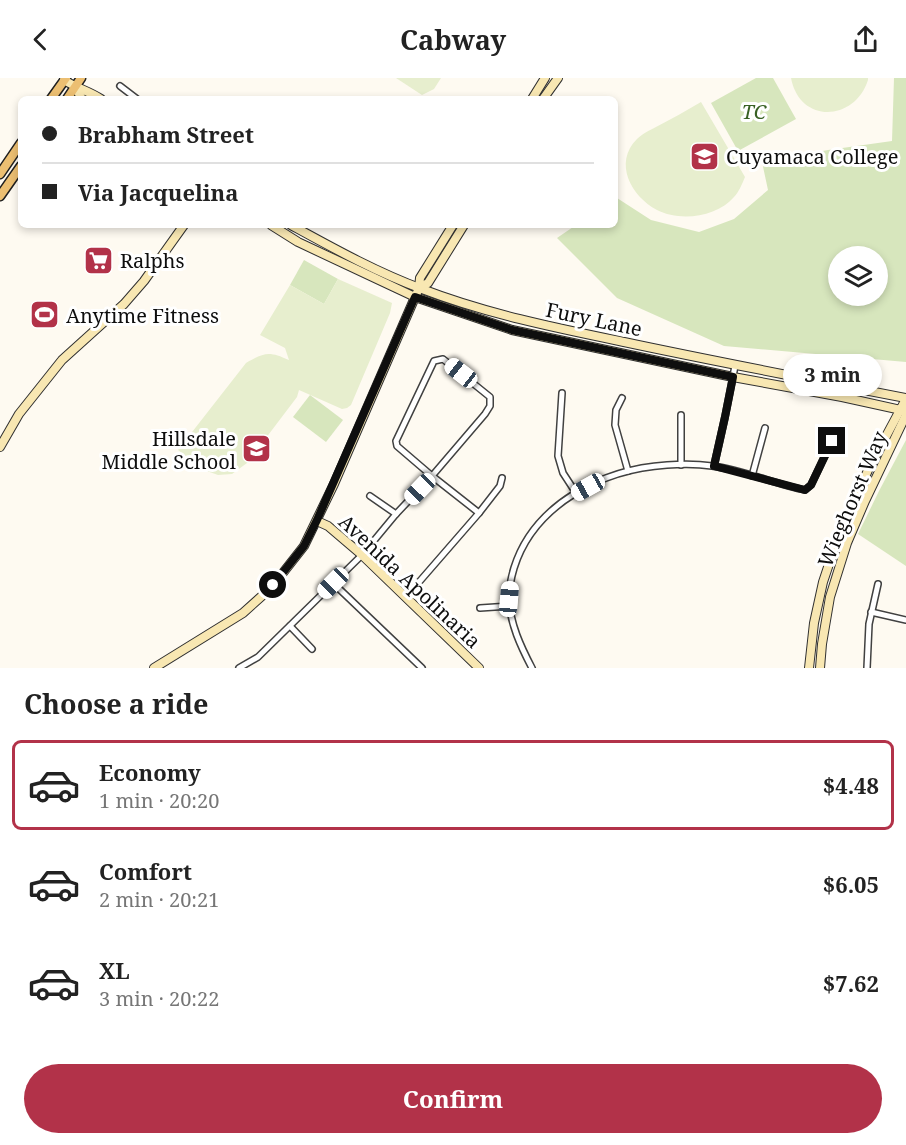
<!DOCTYPE html>
<html lang="en">
<head>
<meta charset="utf-8">
<style>
  body { margin:0; font-family:"Noto Serif",serif; background:#f2f2f2; color:#222; height:100vh; display:flex; flex-direction:column; font-size:22px; white-space:nowrap }
  * { box-sizing:border-box; margin:0 }
  p { font-size:20px; color:#767676 }
  .icon { flex:none; width:33px; height:33px; fill:none; stroke:currentColor; stroke-width:2; stroke-linecap:round; stroke-linejoin:round }
  .map { position:relative; height:590px; overflow:hidden }
  .drawer { display:flex; flex-direction:column; background:#fff; flex:1 }
  .drawer>* { flex:none }
  .hud { position:absolute; left:18px; top:18px; width:600px; height:132px; border-radius:9px; box-shadow:0 3px 9px #0003; display:grid; align-content:center; height:132px; padding:0 24px; background:#fff }
  .fabs { position:absolute; left:828px; top:168px; display:grid; gap:12px }
  .fabs a { display:grid; place-items:center; width:60px; height:60px; border-radius:50%; background:#fff; box-shadow:0 3px 9px #0003; font-size:30px }
  .end { position:absolute; width:27px; height:27px; margin:-14px; border:8px solid #0e0e0e; background:#fff; box-shadow:0 0 0 3px #fff }
  .from { border-radius:50% }
  .bubble { position:absolute; height:42px; border-radius:21px; background:#fff; box-shadow:0 3px 9px #0003; font-size:20px; font-weight:700; line-height:42px; text-align:center }
  .car { position:absolute; width:18px; height:36px; margin:-18px -9px; border-radius:8px; box-shadow:0 0 4px 2px #0007; background:linear-gradient(#fff 24%,#345 0 40%,#fff 0 76%,#345 0 86%,#fff 0) }
  .hud b { display:flex; align-items:center; gap:21px; height:57px; font-size:22px }
  .hud b+b { border-top:2px solid #e0e0e0 }
  .hud i { width:15px; height:15px; background:#222 }
  ul { padding:0; list-style:none }
  li { display:flex; align-items:center; gap:18px; height:90px; margin:0 12px 9px; padding:0 12px; border:3px solid transparent; border-radius:9px }
  li div { flex:1 }
  li b { display:block; font-size:22px }
  li em { font-style:normal; font-weight:700 }
  li.selected { border-color:#b23249 }
  li>.icon { width:54px; height:54px; stroke-width:1.5 }
  h2 { padding:0 24px; font-size:27px; line-height:72px }
  .button { display:flex; gap:12px; margin-top:auto; padding:12px 24px }
  .button a { flex:1; height:69px; border-radius:36px; background:#b23249; color:#fff; font-size:24px; font-weight:700; line-height:69px; text-align:center }
  header { display:flex; justify-content:space-between; align-items:center; height:78px; padding:0 24px; background:#fff; font-size:27px; font-weight:700 }
  .map>svg:first-child { display:block }
</style>
</head>
<body>
<header><svg class="icon" aria-label="back" viewBox="0 0 24 24"><path d="M15 5l-7 7 7 7"/></svg>Cabway<svg class="icon" aria-label="share" viewBox="0 0 24 24"><path d="M12 15V3M7 8l5-5 5 5M5 13v7h14v-7"/></svg></header>
<div class="map">
<svg width="906" height="590" viewBox="0 0 906 590">
  <rect width="100%" height="100%" fill="#fefaf1"/>
  <g fill="#d7e6bd" fill-rule="evenodd">
    <path d="M756,0h17l23,41 -58,32 -27,-48z"/>
    <path d="M894,0h12v284l-182,-16 -107,-48 -60,-60 19,-13h39v-26l2,-1 34,22 48,12 35,-13 34,-29 -6,-28 66,-12 64,-9zM838,178h40v40h-40z"/>
    <path d="M304,182l34,19 -14,25 -34,-19z"/>
    <path d="M310,317l33,25 -17,22 -33,-25z"/>
    <path d="M906,362v126l-48,-32 21,-43z"/>
  </g>
  <g fill="#e7eece">
    <path d="M396,0h45l-7,11 -12,6z"/>
    <path d="M791,0h77v2c-13,41 -68,45 -77,-2z"/>
    <path d="M701,24l44,75c-3,7 -6,15 -11,20 -17,20 -54,25 -77,13 -26,-14 -44,-47 -20,-71 5,-5 13,-9 19,-12 15,-8 30,-16 45,-25z"/>
    <path d="M338,201l54,24 -2,10 -39,92 -4,3 -5,1 -43,-19 -2,7 -50,66 -15,11 -14,1 -14,-5 -26,-20 68,-87c19,-11 23,-12 43,-3l-4,-12 -25,-13 30,-50 34,19z"/>
  </g>
  <g fill="none" stroke-linecap="round" stroke-linejoin="round">
    <defs>
      <g id="street">
        <path d="M120,8l17,13"/>
        <path d="M562,315l-4,63 5,17 13,20"/>
        <path d="M622,320l-6,12 -1,15 13,46"/>
        <path d="M681,387v-50"/>
        <path d="M714,388l11,-49 10,-51"/>
        <path d="M752,398l13,-48"/>
        <path d="M370,418l26,18"/>
        <path d="M333,505l89,85"/>
        <path d="M406,519l73,-84 21,-27 2,-8"/>
        <path d="M480,530l30,-2"/>
        <path d="M871,534l35,8"/>
        <path d="M290,548l22,23"/>
        <path d="M239,590l19,-11 104,-102 34,-41 36,-38 53,-62 5,-8v-9l-47,-38 -9,2 -38,80 1,5 35,30 47,37"/>
        <path d="M532,590c-11,-21 -22,-44 -23,-69 0,-10 2,-21 5,-31 20,-64 89,-99 153,-103 15,-1 31,-1 45,1 32,4 62,18 93,24l6,-5 21,-44"/>
        <path d="M867,590l2,-44 9,-40"/>
      </g>
      <g id="secondary">
        <path d="M64,2c12,8 25,11 37,19"/>
        <path d="M75,9l7,12"/>
        <path d="M532,21l13,-21"/>
        <path d="M543,21l15,-21"/>
        <path d="M271,147l27,17 117,55 97,33 221,47 109,20 64,14"/>
        <path d="M291,147c42,23 85,47 131,64 65,25 134,39 202,53 94,20 188,38 282,56"/>
        <path d="M419,210l9,-5 36,-58"/>
        <path d="M0,369l19,-33 43,-54 62,-56 20,-23 40,-56"/>
        <path d="M317,443l11,5 34,29 117,113"/>
        <path d="M154,590l89,-55 20,-18 19,-21 22,-28 30,-62 85,-196 1,-10 33,-53"/>
        <path d="M809,590l5,-45 9,-41 14,-42 32,-72 37,-69"/>
        <path d="M820,590l2,-24 8,-47 17,-54 18,-42 41,-86"/>
      </g>
      <g id="primary">
        <path d="M51,21l15,-21"/>
        <path d="M67,21l14,-21"/>
        <path d="M0,96l21,-31"/>
        <path d="M0,118l21,-30"/>
      </g>
    </defs>
    <use href="#street" stroke="#414141" stroke-width="8"/>
    <use href="#secondary" stroke="#303030" stroke-width="10"/>
    <use href="#primary" stroke="#1f1f1f" stroke-width="11"/>
    <use href="#street" stroke="#fff" stroke-width="5"/>
    <use href="#secondary" stroke="#f8e7b2" stroke-width="8"/>
    <use href="#primary" stroke="#ecbf72" stroke-width="8"/>
  </g>
  <g fill="none" stroke-linecap="round" stroke-linejoin="round">
    <path stroke="#0e0e0e" stroke-width="8" d="M273,507l31,-39 13,-26 98,-223 97,33 221,47 -8,40 -11,49 91,24 6,-5 21,-44"/>
  </g>
  <defs>
    <symbol id="university-square" viewBox="-11 -11 22 22"><rect x="-9" y="-9" width="18" height="18" rx="4" fill="#b23249" stroke="#fff"/><path d="M0-5L7-2L0 1L-7-2ZM-4 1L0 2.5L4 1V4Q0 6-4 4Z" fill="#fff"/></symbol>
    <symbol id="supermarket-square" viewBox="-11 -11 22 22"><rect x="-9" y="-9" width="18" height="18" rx="4" fill="#b23249" stroke="#fff"/><path d="M-6-5.5h2.5l.6 2H6L4.5 2H-2.5L-4.4-4H-6ZM-1.5 3.2a1.3 1.3 0 1 0 .1 0ZM3 3.2a1.3 1.3 0 1 0 .1 0Z" fill="#fff"/></symbol>
    <symbol id="stadium-square" viewBox="-11 -11 22 22"><rect x="-9" y="-9" width="18" height="18" rx="4" fill="#b23249" stroke="#fff"/><path d="M0-5a6.5 5 0 1 0 0 10a6.5 5 0 1 0 0-10ZM-3.5-1.8h7v3.6h-7Z" fill="#fff"/></symbol>
    <symbol id="school-square" viewBox="-11 -11 22 22"><rect x="-9" y="-9" width="18" height="18" rx="4" fill="#b23249" stroke="#fff"/><path d="M0-5L7-2L0 1L-7-2ZM-4 1L0 2.5L4 1V4Q0 6-4 4Z" fill="#fff"/></symbol>
  </defs>
  <g fill-rule="evenodd">
    <use href="#university-square" x="688" y="62" width="33" height="33"/>
    <use href="#supermarket-square" x="82" y="166" width="33" height="33"/>
    <use href="#stadium-square" x="28" y="220" width="33" height="33"/>
    <use href="#school-square" x="240" y="354" width="33" height="33"/>
  </g>
  <g text-anchor="middle" dominant-baseline="central" stroke-width="6" stroke-linejoin="round" paint-order="stroke">
    <g font-size="20" font-style="italic" fill="#386124" stroke="#fff">
      <text x="754" y="33">TC</text>
    </g>
    <g font-size="20" fill="#0e0e0e" stroke="#fff" text-anchor="start">
      <text x="726" y="78">Cuyamaca College</text>
      <text x="120" y="182">Ralphs</text>
      <text x="66" y="237">Anytime Fitness</text>
      <text x="236" y="360" text-anchor="end">Hillsdale<tspan x="236" dy="23">Middle School</tspan></text>
    </g>
    <g font-size="20" fill="#0e0e0e" stroke="#fff">
      <text transform="translate(594 241) rotate(12)">Fury Lane</text>
      <text transform="translate(852 421) rotate(-67)">Wieghorst Way</text>
      <text transform="translate(410 503) rotate(43)">Avenida Apolinaria</text>
    </g>
  </g>
</svg>
<div class="fabs">
<a><svg class="icon" aria-label="layers" viewBox="0 0 24 24"><path d="M12 4l9 5-9 5-9-5zM3 14l9 5 9-5"/></svg></a>
</div>
<i class="end from" style="left:273px;top:507px"></i>
<i class="end" style="left:832px;top:363px"></i>
<div class="bubble" style="left:783px;top:276px;width:99px">3 min</div>
<i class="car" style="left:461px;top:295px;rotate:308deg"></i>
<i class="car" style="left:588px;top:409px;rotate:241deg"></i>
<i class="car" style="left:420px;top:411px;rotate:224deg"></i>
<i class="car" style="left:333px;top:505px;rotate:225deg"></i>
<i class="car" style="left:509px;top:521px;rotate:5deg"></i>
<div class="hud">
<b><i class="from"></i>Brabham Street</b>
<b><i></i>Via Jacquelina</b>
</div>
</div>
<section class="drawer">
<h2>Choose a ride</h2>
<ul>
<li class="selected"><svg class="icon" aria-label="car" viewBox="0 0 24 24"><path d="M5 17H2v-5l4-1 3-4h7l3 4 3 1v5h-3M9 17h6M6 11h13"/><circle cx="7" cy="17" r="2"/><circle cx="17" cy="17" r="2"/></svg><div><b>Economy</b><p>1 min · 20:20</p></div><em>$4.48</em></li>
<li><svg class="icon" aria-label="car" viewBox="0 0 24 24"><path d="M5 17H2v-5l4-1 3-4h7l3 4 3 1v5h-3M9 17h6M6 11h13"/><circle cx="7" cy="17" r="2"/><circle cx="17" cy="17" r="2"/></svg><div><b>Comfort</b><p>2 min · 20:21</p></div><em>$6.05</em></li>
<li><svg class="icon" aria-label="car" viewBox="0 0 24 24"><path d="M5 17H2v-5l4-1 3-4h7l3 4 3 1v5h-3M9 17h6M6 11h13"/><circle cx="7" cy="17" r="2"/><circle cx="17" cy="17" r="2"/></svg><div><b>XL</b><p>3 min · 20:22</p></div><em>$7.62</em></li>
</ul>
<div class="button"><a>Confirm</a></div>
</section>
</body>
</html>
